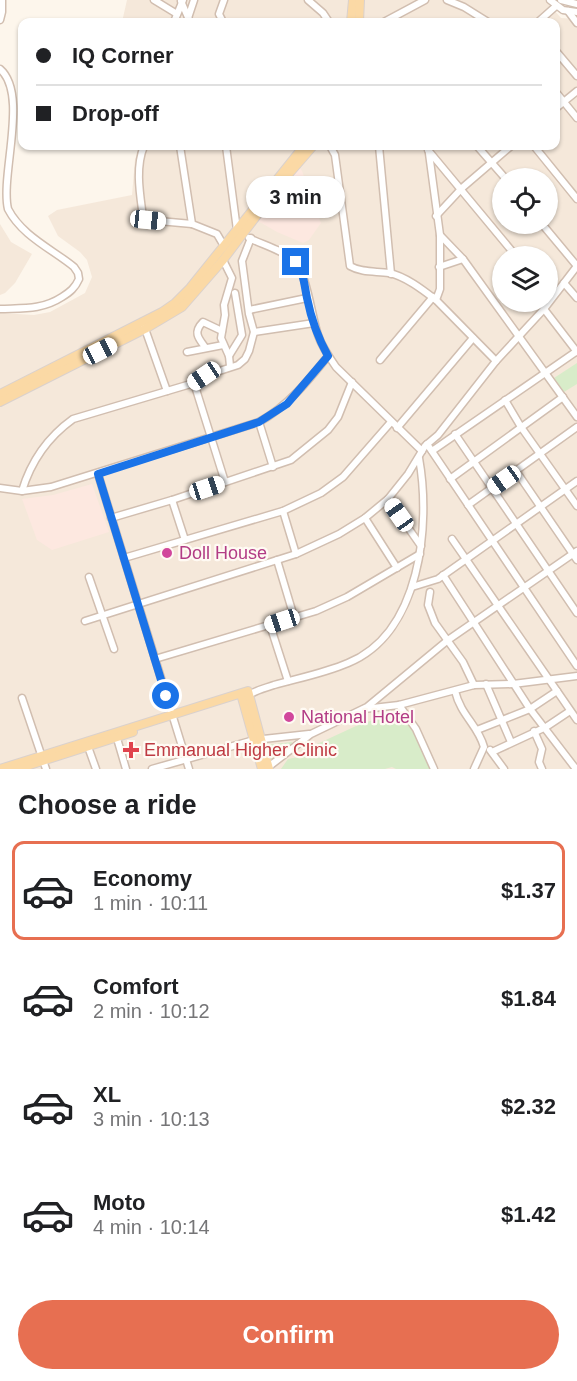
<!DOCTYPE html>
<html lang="en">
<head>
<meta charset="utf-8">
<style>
  body { margin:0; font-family:Helvetica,sans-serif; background:#f6f6f6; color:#202124; height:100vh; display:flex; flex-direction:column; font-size:22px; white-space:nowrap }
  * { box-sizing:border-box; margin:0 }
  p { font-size:20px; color:#757577 }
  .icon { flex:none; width:33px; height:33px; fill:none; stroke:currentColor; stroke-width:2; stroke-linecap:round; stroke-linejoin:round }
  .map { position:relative; height:769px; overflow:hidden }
  .side { display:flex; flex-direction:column; background:#fff; flex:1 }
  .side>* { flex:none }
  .hud { position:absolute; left:18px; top:18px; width:542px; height:132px; border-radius:12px; box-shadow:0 2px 4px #0004; display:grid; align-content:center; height:132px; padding:0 18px; background:#fff }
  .tools { position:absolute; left:492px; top:168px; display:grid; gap:12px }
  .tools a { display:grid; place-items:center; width:66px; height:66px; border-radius:50%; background:#fff; box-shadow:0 2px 4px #0004; font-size:30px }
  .end { position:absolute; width:27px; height:27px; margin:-14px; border:8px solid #1a73e8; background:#fff; box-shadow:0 0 0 3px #fff }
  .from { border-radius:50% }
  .bubble { position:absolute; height:42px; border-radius:21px; background:#fff; box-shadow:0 2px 4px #0004; font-size:20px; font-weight:700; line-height:42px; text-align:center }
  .car { position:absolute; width:18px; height:36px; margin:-18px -9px; border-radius:8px; box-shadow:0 0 4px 2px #0007; background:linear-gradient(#fff 24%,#345 0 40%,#fff 0 76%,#345 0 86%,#fff 0) }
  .hud b { display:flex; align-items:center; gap:21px; height:57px; font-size:22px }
  .hud b+b { border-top:2px solid #e0e0e0 }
  .hud i { width:15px; height:15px; background:#202124 }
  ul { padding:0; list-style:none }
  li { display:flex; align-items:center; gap:18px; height:99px; margin:0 12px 9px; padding:0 6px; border:3px solid transparent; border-radius:12px }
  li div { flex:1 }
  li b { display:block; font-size:22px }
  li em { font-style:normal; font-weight:700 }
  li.active { border-color:#e76f51 }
  li>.icon { width:54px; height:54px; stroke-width:1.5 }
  h2 { padding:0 18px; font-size:27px; line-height:72px }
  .button { display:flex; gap:12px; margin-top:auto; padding:12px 18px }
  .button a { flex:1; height:69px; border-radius:36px; background:#e76f51; color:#fff; font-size:24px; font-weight:700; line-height:69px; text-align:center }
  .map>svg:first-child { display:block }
</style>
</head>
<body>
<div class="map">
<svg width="577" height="769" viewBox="0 0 577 769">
  <rect width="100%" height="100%" fill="#fdf6ec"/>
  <g fill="#f5e8da" fill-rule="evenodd">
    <path d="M127,0h418l16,18 16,1v750h-577v-456l34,2 16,-3 35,-19 7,-16 -5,-17 -7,-8 -22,-16 -10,-20 9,-6 75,-15 3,-36 6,-13h414v-124h-433zM502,178h46v46h-46zM502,256h46v46h-46z"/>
    <path d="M0,224l11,18 21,12 -17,29 -10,10 -5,2z"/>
  </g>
  <g fill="#fde8e0">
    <path d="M299,167l3,4 19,52 -12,17 -6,3 -26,-11 -19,-11z"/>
    <path d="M92,484l17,48 -57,18 -15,-10 -15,-41 31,-4z"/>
  </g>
  <g fill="#d8ecc9">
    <path d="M577,363v21l-13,8 -10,-14z"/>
    <path d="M398,711l11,13 22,45h-35l-4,-2 -7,2h-104l7,-10 15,-3 -1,-5 54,-25z"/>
    <path d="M292,742v1l-21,17 -5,-15z"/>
  </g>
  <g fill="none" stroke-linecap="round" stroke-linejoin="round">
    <defs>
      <g id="minor">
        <path d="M154,0l23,14"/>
        <path d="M308,0l15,13 6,9"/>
        <path d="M447,0l17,7 24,15"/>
        <path d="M550,0l13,10 14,2"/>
        <path d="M561,0l16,4"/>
        <path d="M181,1l9,21"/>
        <path d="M568,11l9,12"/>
        <path d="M188,18l6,-18"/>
        <path d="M0,20l2,-8v-12"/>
        <path d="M174,22l9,-22"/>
        <path d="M223,22l-4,-8 5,-14"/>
        <path d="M384,22l41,-22"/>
        <path d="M538,22l18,-16"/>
        <path d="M555,50l22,26"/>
        <path d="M0,69c29,25 0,106 8,140 14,27 44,40 66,58l4,6 1,6c-4,9 -9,13 -17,18 -20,13 -39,11 -62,12"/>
        <path d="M555,91l22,27"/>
        <path d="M555,109l22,-18"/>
        <path d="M144,146c-9,22 -4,48 -1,71l5,3 44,4"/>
        <path d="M180,146l12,78 25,10 7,12"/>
        <path d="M226,146l11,84"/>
        <path d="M330,146l5,9 15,111c12,7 26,5 39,7 16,3 34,17 47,27l60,61"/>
        <path d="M379,146l12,128"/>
        <path d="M428,146l12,89v54l-4,11"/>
        <path d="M477,146l28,32"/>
        <path d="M534,146l43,53"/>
        <path d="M428,150l88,106"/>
        <path d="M436,216l26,-28 49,-42"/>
        <path d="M440,235l23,24 114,158"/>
        <path d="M249,238c14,7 34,12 45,23 12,9 18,57 24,74 4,12 11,22 18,32l86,84"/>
        <path d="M223,260l9,18 -8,27 1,10 -4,23 8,18 1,10"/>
        <path d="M439,267l24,-8"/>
        <path d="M564,283l13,15"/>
        <path d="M544,309l33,43"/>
        <path d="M249,310l58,-12"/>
        <path d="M144,326l23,65"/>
        <path d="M254,332l60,-9"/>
        <path d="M205,347c-7,-9 -12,-15 -2,-25l19,9"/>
        <path d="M187,352l36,-7"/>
        <path d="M229,356l13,-21 -7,-42"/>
        <path d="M380,360l53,-63"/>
        <path d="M194,383l31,99"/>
        <path d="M505,400l16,27 56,79"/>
        <path d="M259,422l14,45"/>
        <path d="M397,428l76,-90"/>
        <path d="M455,434l122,179"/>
        <path d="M427,444l150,222"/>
        <path d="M432,451l145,-100"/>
        <path d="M516,471l61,89"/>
        <path d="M98,474l91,295"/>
        <path d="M450,479l113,-82"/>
        <path d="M0,488l22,3 29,-4 208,-65c29,-16 49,-41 69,-66"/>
        <path d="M22,491c9,-30 26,-54 51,-72l121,-36 10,-7 34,-11 7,-6 4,-8 5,-19 -5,-18 -7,-53 9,-23"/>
        <path d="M388,499l33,47"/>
        <path d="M172,500l13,40"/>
        <path d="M468,505l109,-78"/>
        <path d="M283,511l13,43"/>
        <path d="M111,518l61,-18 119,-40 37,-30 10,-13 14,-35"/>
        <path d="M365,518l32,50"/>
        <path d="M452,539l125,181"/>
        <path d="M124,558l159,-47 38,-18 22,-16 48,-55"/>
        <path d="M277,560l17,57"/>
        <path d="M443,575l87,134 46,60"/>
        <path d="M89,577l25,72"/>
        <path d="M412,587l26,-8 139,-98"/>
        <path d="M430,592l-2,13 7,18 28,39 11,23"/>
        <path d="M85,621l211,-67 43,-20 26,-16 23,-19 20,-25 17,-28 13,-11 58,-74 48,-52 33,-43 -35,-42"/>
        <path d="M270,625l18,56"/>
        <path d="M155,659l161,-48 31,-14 73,-43"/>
        <path d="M486,684l25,58"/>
        <path d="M455,691c6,25 23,34 29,56l-10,22"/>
        <path d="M249,695c7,-5 17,-7 25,-10 25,-7 51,-12 74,-22 73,-30 83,-139 71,-205"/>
        <path d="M22,698l24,71"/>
        <path d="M399,705l17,24 18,40"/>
        <path d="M364,709l35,-4 75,-20 39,-1 64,-8"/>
        <path d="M477,730l53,-21 27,-18"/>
        <path d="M534,731l8,18 -3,13 3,7"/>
        <path d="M116,735l10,34"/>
        <path d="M87,744l9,25"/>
        <path d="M490,750l14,19"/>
        <path d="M492,752l54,-25 24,-16"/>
        <path d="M267,768l44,-34 56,-27 81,-67 129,-89"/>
        <path d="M152,769l102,-29 55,-6"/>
      </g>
      <g id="major">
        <path d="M351,22l2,-22"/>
        <path d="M359,22l1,-22"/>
        <path d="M0,394l162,-82 13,-9 15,-15 114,-142"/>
        <path d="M0,402l145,-73 37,-22 41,-47 63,-83 27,-31"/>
        <path d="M241,694l21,75"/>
        <path d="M0,769l248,-78 21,78"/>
        <path d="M17,769l116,-37"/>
      </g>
    </defs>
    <use href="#minor" stroke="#d1beb0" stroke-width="9"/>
    <use href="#major" stroke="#dad1cd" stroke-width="10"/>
    <use href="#minor" stroke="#fff" stroke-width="6"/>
    <use href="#major" stroke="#fbd9a5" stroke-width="8"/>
  </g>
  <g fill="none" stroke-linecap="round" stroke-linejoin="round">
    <path stroke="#1a73e8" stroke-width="8" d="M166,696l-68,-222 161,-52 28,-18 41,-48c-10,-18 -17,-38 -21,-58 -3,-14 -3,-25 -11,-36"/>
  </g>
  <g fill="#d1479c" stroke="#fffaf3" stroke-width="2">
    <circle cx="167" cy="553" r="6"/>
    <circle cx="289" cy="717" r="6"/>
  </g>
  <path fill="#e0444e" stroke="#fffaf3" stroke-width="2" d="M128 741h6v6h6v6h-6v6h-6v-6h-6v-6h6z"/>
  <g text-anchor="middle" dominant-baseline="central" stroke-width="4.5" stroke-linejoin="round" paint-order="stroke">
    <g font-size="18" fill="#b23c85" stroke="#fffaf3" text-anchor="start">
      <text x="179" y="553">Doll House</text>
      <text x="301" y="717">National Hotel</text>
    </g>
    <g font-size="18" fill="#be3a42" stroke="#fffaf3" text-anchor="start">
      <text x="144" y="750">Emmanual Higher Clinic</text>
    </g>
  </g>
</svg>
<div class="tools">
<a><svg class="icon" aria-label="locate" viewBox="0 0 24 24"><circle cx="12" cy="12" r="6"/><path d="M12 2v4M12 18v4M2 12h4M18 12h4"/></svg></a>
<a><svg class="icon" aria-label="layers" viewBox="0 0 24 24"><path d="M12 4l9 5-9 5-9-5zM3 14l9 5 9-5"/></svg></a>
</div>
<i class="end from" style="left:166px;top:696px"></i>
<i class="end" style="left:296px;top:262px"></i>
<div class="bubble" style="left:246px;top:176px;width:99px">3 min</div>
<i class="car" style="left:148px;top:220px;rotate:96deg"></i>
<i class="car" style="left:100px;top:351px;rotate:63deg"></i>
<i class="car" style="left:204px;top:376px;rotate:236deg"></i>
<i class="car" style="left:504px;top:480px;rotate:235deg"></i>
<i class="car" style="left:207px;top:488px;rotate:72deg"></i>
<i class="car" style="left:399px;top:515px;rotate:325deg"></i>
<i class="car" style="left:282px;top:621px;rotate:252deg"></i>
<div class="hud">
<b><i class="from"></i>IQ Corner</b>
<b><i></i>Drop-off</b>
</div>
</div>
<section class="side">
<h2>Choose a ride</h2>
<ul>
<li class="active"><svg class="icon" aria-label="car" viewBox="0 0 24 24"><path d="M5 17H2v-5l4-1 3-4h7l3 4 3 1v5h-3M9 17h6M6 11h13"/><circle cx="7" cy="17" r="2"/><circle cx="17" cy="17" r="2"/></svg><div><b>Economy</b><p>1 min · 10:11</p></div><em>$1.37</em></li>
<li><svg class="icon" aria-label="car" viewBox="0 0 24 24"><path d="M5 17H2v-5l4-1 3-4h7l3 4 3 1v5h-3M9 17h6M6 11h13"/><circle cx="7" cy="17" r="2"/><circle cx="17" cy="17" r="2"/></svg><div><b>Comfort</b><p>2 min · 10:12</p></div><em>$1.84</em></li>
<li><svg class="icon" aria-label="car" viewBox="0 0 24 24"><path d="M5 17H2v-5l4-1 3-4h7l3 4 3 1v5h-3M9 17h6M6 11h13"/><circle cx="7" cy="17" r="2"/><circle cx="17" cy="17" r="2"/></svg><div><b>XL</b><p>3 min · 10:13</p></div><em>$2.32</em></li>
<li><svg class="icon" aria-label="car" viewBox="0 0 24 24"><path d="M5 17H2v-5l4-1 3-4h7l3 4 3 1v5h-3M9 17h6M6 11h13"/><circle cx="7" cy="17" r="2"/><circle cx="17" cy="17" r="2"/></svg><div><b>Moto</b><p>4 min · 10:14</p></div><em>$1.42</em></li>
</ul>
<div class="button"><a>Confirm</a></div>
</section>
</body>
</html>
